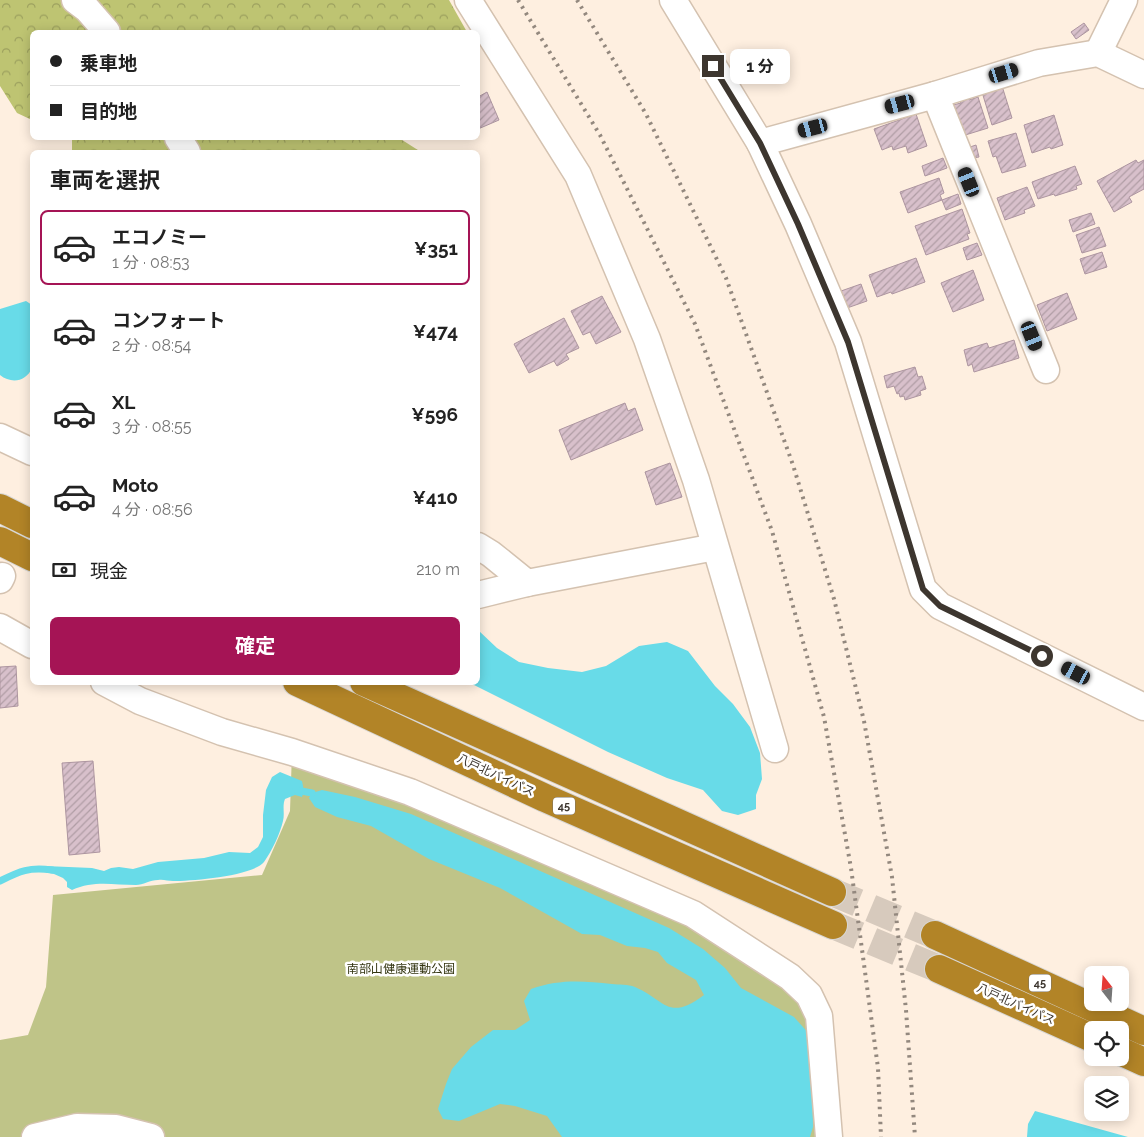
<!DOCTYPE html>
<html lang="ja">
<head>
<meta charset="utf-8">
<style>
  body { margin:0; font-family:Raleway,"Noto Sans JP",sans-serif; background:#f2f2f2; color:#222; height:100vh; display:flex; flex-direction:column; font-size:19px; white-space:nowrap }
  * { box-sizing:border-box; margin:0 }
  p { font-size:16px; color:#767676 }
  .icon { flex:none; width:28px; height:28px; fill:none; stroke:currentColor; stroke-width:2; stroke-linecap:round; stroke-linejoin:round }
  .map { position:relative; flex:1; overflow:hidden }
  .panel { position:absolute; left:30px; top:150px; width:450px; height:535px; display:flex; flex-direction:column; background:#fff; border-radius:8px; box-shadow:0 2px 12px #0003 }
  .panel>* { flex:none }
  .banner { position:absolute; left:30px; top:30px; width:450px; height:110px; border-radius:8px; box-shadow:0 2px 12px #0003; display:grid; align-content:center; height:110px; padding:0 20px; background:#fff }
  .needle { width:32px; rotate:343deg }
  .tools { position:absolute; left:1084px; top:966px; display:grid; gap:10px }
  .tools a { display:grid; place-items:center; width:45px; height:45px; border-radius:8px; background:#fff; box-shadow:0 2px 12px #0003; font-size:25px }
  .end { position:absolute; width:22px; height:22px; margin:-11px; border:6px solid #3d362f; background:#fff; box-shadow:0 0 0 2px #fff }
  .from { border-radius:50% }
  .bubble { position:absolute; height:35px; border-radius:8px; background:#fff; box-shadow:0 2px 12px #0003; font-size:16px; font-weight:700; line-height:35px; text-align:center }
  .car { position:absolute; width:15px; height:30px; margin:-15px -8px; border-radius:6px; box-shadow:0 0 4px 1px #0007; background:linear-gradient(#222 24%,#8ab4d8 0 40%,#222 0 76%,#8ab4d8 0 86%,#222 0) }
  .banner b { display:flex; align-items:center; gap:18px; height:48px; font-size:19px }
  .banner b+b { border-top:1px solid #e0e0e0 }
  .banner i { width:12px; height:12px; background:#222 }
  ul { padding:0; list-style:none }
  li { display:flex; align-items:center; gap:15px; height:75px; margin:0 10px 8px; padding:0 10px; border:2px solid transparent; border-radius:8px }
  li div { flex:1 }
  li b { display:block; font-size:19px }
  li em { font-style:normal; font-weight:700 }
  li.active { border-color:#a51455 }
  li>.icon { width:45px; height:45px; stroke-width:1.5 }
  h2 { padding:0 20px; font-size:22px; line-height:60px }
  .pay { display:flex; align-items:center; gap:12px; height:55px; padding:0 20px; font-size:19px }
  .pay p { margin-inline-start:auto }
  .cta { display:flex; gap:10px; margin-top:auto; padding:10px 20px }
  .cta a { flex:1; height:58px; border-radius:8px; background:#a51455; color:#fff; font-size:20px; font-weight:700; line-height:58px; text-align:center }
  .map>svg:first-child { display:block }
</style>
</head>
<body>
<div class="map">
<svg width="1144" height="1137" viewBox="0 0 1144 1137">
  <defs>
    <pattern id="forest-crowns" width="20" height="18" patternUnits="userSpaceOnUse" patternTransform="scale(1.25)"><rect width="20" height="18" fill="#bec472"/><path d="M2 6a3 3 0 1 1 6 0M12 15a3 3 0 1 1 6 0" fill="none" stroke="#9ca05e"/></pattern>
    <pattern id="building-hatch" width="6" height="6" patternUnits="userSpaceOnUse" patternTransform="scale(1.25)"><rect width="6" height="6" fill="#d8c0cb"/><path d="M-1 1l2-2M0 6l6-6M5 7l2-2" fill="none" stroke="#b09da5"/></pattern>
  </defs>
  <rect width="100%" height="100%" fill="#feefe0"/>
  <g fill="url(#forest-crowns)">
    <path d="M0,0h449l18,32h-435v88l-15,-7 -17,-27z"/>
    <path d="M72,138h327l22,14h-349z"/>
  </g>
  <path fill="#bfc488" d="M292,752l401,162 116,81 20,142h-829v-97l28,-5 18,-48 7,-92 209,-20 28,-64z"/>
  <g fill="#68dbe8">
    <path d="M26,301l6,4c1,11 3,56 0,63 -6,14 -21,16 -32,7v-66z"/>
    <path d="M478,630l19,18 22,14 29,6 34,4 24,-6 33,-20 28,-4 21,9 27,35 18,18 17,23 10,26 2,26 -6,16v14l-18,6 -16,-4 -19,-21 -36,-12 -59,-26 -138,-69 8,-1z"/>
    <path d="M280,772l22,9 2,10 -2,6 -7,-2 -10,4c-3,7 0,14 -2,22 -3,13 -11,30 -19,41 -11,14 -72,19 -91,19 -5,0 -10,-2 -15,-1 -8,0 -15,5 -22,5 -23,0 -42,-5 -64,5l-5,-3v-5l-4,-4 -9,-4 -10,-2 1,-6 47,2 12,3 7,-3 8,-1 14,2 25,-7 46,-4 25,-6 21,1 8,-6 5,-10v-22l3,-25 6,-13z"/>
    <path d="M322,790l33,7 56,17 258,114 34,21 22,19 16,20 53,29 17,19 2,91 -3,10h-248l-15,-21 -32,-10 -15,-2 -41,17 -16,-2 -5,-10 8,-25 6,-15 19,-22 22,-17h22l15,-10 -6,-19 7,-12c29,-10 51,-8 81,-5 7,1 16,0 23,3 30,13 33,35 69,8l-8,-15 -29,-17 -9,-11 -13,-4 -18,-2 -27,-11 -18,-1 -82,-46 -71,-29 -58,-33 -34,-9 -22,-10 -6,-9 3,-5z"/>
    <path d="M1035,1111l93,26h1h-102l1,-13z"/>
  </g>
  <g fill="none" stroke-linecap="round" stroke-linejoin="round">
    <g stroke="#68dbe8" stroke-width="7">
      <path d="M296,790l16,3"/>
      <path d="M0,881c20,-10 29,-14 52,-11"/>
    </g>
  </g>
  <g fill="url(#building-hatch)" stroke="#ad95a0">
    <path d="M1084,23l5,7 -13,9 -5,-7z"/>
    <path d="M1002,86l10,32 -20,7 -10,-33z"/>
    <path d="M487,92l12,28 -21,9v-32z"/>
    <path d="M968,97l1,3 9,-3 10,31 -26,8 -9,-31 8,-2 -2,-4z"/>
    <path d="M916,114l11,32 -19,7 -2,-7 -13,4 -1,-4 -10,4 -8,-21z"/>
    <path d="M1054,115l9,30 -12,4 -1,-2 -18,6 -8,-28z"/>
    <path d="M1016,133l10,33 -24,7 -6,-17 -3,1 -5,-16z"/>
    <path d="M976,145l3,12 -6,1 -3,-11z"/>
    <path d="M943,158l4,10 -22,8 -3,-10z"/>
    <path d="M1136,160l2,3 6,-3v29l-15,8 3,5 -18,10 -17,-31z"/>
    <path d="M1075,166l7,18 -6,2 1,3 -22,7 -1,-2 -16,5 -6,-17z"/>
    <path d="M939,178l5,15 -4,2 2,5 -34,13 -8,-21z"/>
    <path d="M1027,187l8,19 -11,4 1,3 -20,7 -8,-22z"/>
    <path d="M958,194l3,10 -15,6 -4,-10z"/>
    <path d="M962,209l8,24 -3,1 2,5 -43,16 -11,-29z"/>
    <path d="M1091,213l4,11 -22,8 -4,-12z"/>
    <path d="M1099,227l7,19 -24,7 -6,-18z"/>
    <path d="M977,243l5,12 -15,5 -4,-12z"/>
    <path d="M1102,252l5,15 -22,7 -5,-15z"/>
    <path d="M916,258l9,24 -33,12 -1,-2 -14,5 -8,-22z"/>
    <path d="M973,270l11,30 -31,12 -12,-29z"/>
    <path d="M861,284l6,17 -20,7 -6,-17z"/>
    <path d="M1067,293l10,26 -30,12 -10,-26z"/>
    <path d="M602,296l19,36 -25,12 -6,-12 -7,3 -12,-24z"/>
    <path d="M564,318l15,30 -13,6 3,5 -12,7 -3,-5 -25,12 -15,-29z"/>
    <path d="M1014,340l5,18 -45,14 -2,-8 -4,2 -4,-16 23,-7 2,5z"/>
    <path d="M915,367l3,10 4,-1 4,13 -6,2 1,4 -16,5 -1,-4 -4,1 -1,-4 -2,1 -3,-8 -7,2 -3,-12z"/>
    <path d="M625,403l3,8 7,-3 8,22 -72,30 -12,-30z"/>
    <path d="M670,463l12,34 -26,8 -11,-33z"/>
    <path d="M16,666l2,40 -18,2v-41z"/>
    <path d="M93,761l7,91 -31,3 -7,-92z"/>
  </g>
  <g fill="none" stroke-linecap="round" stroke-linejoin="round">
    <g stroke="#d7cabd" stroke-width="28" stroke-dasharray="28 14" stroke-linecap="butt">
      <path d="M832,892l103,43"/>
      <path d="M833,925l106,44"/>
    </g>
    <defs>
      <g id="minor">
        <path d="M75,0l12,9 20,23"/>
        <path d="M468,0l110,175 69,164 49,141 79,269"/>
        <path d="M673,0l87,143 38,81 50,118 75,247 17,17 204,101"/>
        <path d="M1098,53l26,-53"/>
        <path d="M935,95l111,275"/>
        <path d="M178,138l9,14"/>
        <path d="M760,143l175,-48 104,-32 59,-10 46,22"/>
        <path d="M0,437l32,15"/>
        <path d="M478,546l13,8 36,29"/>
        <path d="M0,580l2,-4"/>
        <path d="M478,595l49,-12 188,-36"/>
        <path d="M0,627l32,18"/>
        <path d="M104,682l36,19 82,31 70,20 118,40 283,122 97,63 19,18 10,21 10,121"/>
        <path d="M35,1137l42,-10 39,1 35,9"/>
      </g>
      <g id="highway">
        <path d="M0,508l32,16"/>
        <path d="M0,541l32,16"/>
        <path d="M297,682l248,116 288,127"/>
        <path d="M364,682l468,210"/>
        <path d="M935,935l209,96"/>
        <path d="M939,969l153,69"/>
        <path d="M1120,1051l24,11"/>
      </g>
    </defs>
    <use href="#minor" stroke="#d4c2b0" stroke-width="29"/>
    <use href="#highway" stroke="#d8d7d5" stroke-width="30"/>
    <use href="#minor" stroke="#fff" stroke-width="26"/>
    <use href="#highway" stroke="#b28427" stroke-width="28"/>
    <g stroke="#93887e" stroke-width="4" stroke-dasharray="2.5 5" stroke-linecap="butt">
      <path d="M518,0l82,135 95,189 77,207 52,186 27,151 27,200 3,69"/>
      <path d="M577,0l69,114 80,164 67,187 41,134 30,122 28,156 14,133 9,127"/>
    </g>
  </g>
  <g fill="none" stroke-linecap="round" stroke-linejoin="round">
    <path stroke="#3d362f" stroke-width="6" d="M713,66l47,77 38,81 50,118 75,247 17,17 102,50"/>
  </g>
  <g text-anchor="middle" dominant-baseline="central" stroke-width="5" stroke-linejoin="round" paint-order="stroke">
    <g fill="#fff" stroke="#77726d" stroke-width="1">
      <rect x="553" y="797.5" width="22" height="17" rx="4"/>
      <rect x="1029" y="974.5" width="22" height="17" rx="4"/>
    </g>
    <g font-size="11" font-weight="bold" fill="#3d362f">
      <text x="564" y="806">45</text>
      <text x="1040" y="983">45</text>
    </g>
    <g font-size="12" fill="#3d362f" stroke="#fff">
      <text transform="translate(496 775) rotate(25)">八戸北バイパス</text>
      <text transform="translate(1016 1004) rotate(24)">八戸北バイパス</text>
    </g>
    <g font-size="12" fill="#333511" stroke="#fff">
      <text x="401" y="969">南部山健康運動公園</text>
    </g>
  </g>
</svg>
<div class="tools">
<a><svg class="needle" viewBox="-14 -14 28 28"><path d="M0-13l5 13h-10z" fill="#e53935"/><path d="M0 13l5-13h-10z" fill="#767676"/></svg></a>
<a><svg class="icon" aria-label="locate" viewBox="0 0 24 24"><circle cx="12" cy="12" r="6"/><path d="M12 2v4M12 18v4M2 12h4M18 12h4"/></svg></a>
<a><svg class="icon" aria-label="layers" viewBox="0 0 24 24"><path d="M12 4l9 5-9 5-9-5zM3 14l9 5 9-5"/></svg></a>
</div>
<i class="end from" style="left:1042px;top:656px"></i>
<i class="end" style="left:713px;top:66px"></i>
<div class="bubble" style="left:730px;top:49px;width:60px">1 分</div>
<i class="car" style="left:1004px;top:73px;rotate:73deg"></i>
<i class="car" style="left:900px;top:104px;rotate:255deg"></i>
<i class="car" style="left:813px;top:128px;rotate:255deg"></i>
<i class="car" style="left:969px;top:182px;rotate:338deg"></i>
<i class="car" style="left:1032px;top:336px;rotate:158deg"></i>
<i class="car" style="left:1076px;top:673px;rotate:297deg"></i>
<div class="banner">
<b><i class="from"></i>乗車地</b>
<b><i></i>目的地</b>
</div>
<section class="panel">
<h2>車両を選択</h2>
<ul>
<li class="active"><svg class="icon" aria-label="car" viewBox="0 0 24 24"><path d="M5 17H2v-5l4-1 3-4h7l3 4 3 1v5h-3M9 17h6M6 11h13"/><circle cx="7" cy="17" r="2"/><circle cx="17" cy="17" r="2"/></svg><div><b>エコノミー</b><p>1 分 · 08:53</p></div><em>¥351</em></li>
<li><svg class="icon" aria-label="car" viewBox="0 0 24 24"><path d="M5 17H2v-5l4-1 3-4h7l3 4 3 1v5h-3M9 17h6M6 11h13"/><circle cx="7" cy="17" r="2"/><circle cx="17" cy="17" r="2"/></svg><div><b>コンフォート</b><p>2 分 · 08:54</p></div><em>¥474</em></li>
<li><svg class="icon" aria-label="car" viewBox="0 0 24 24"><path d="M5 17H2v-5l4-1 3-4h7l3 4 3 1v5h-3M9 17h6M6 11h13"/><circle cx="7" cy="17" r="2"/><circle cx="17" cy="17" r="2"/></svg><div><b>XL</b><p>3 分 · 08:55</p></div><em>¥596</em></li>
<li><svg class="icon" aria-label="car" viewBox="0 0 24 24"><path d="M5 17H2v-5l4-1 3-4h7l3 4 3 1v5h-3M9 17h6M6 11h13"/><circle cx="7" cy="17" r="2"/><circle cx="17" cy="17" r="2"/></svg><div><b>Moto</b><p>4 分 · 08:56</p></div><em>¥410</em></li>
</ul>
<div class="pay"><svg class="icon" aria-label="cash" viewBox="0 0 24 24"><path d="M3 7h18v10H3z"/><circle cx="12" cy="12" r="2"/></svg>現金<p>210 m</p></div>
<div class="cta"><a>確定</a></div>
</section>
</div>
</body>
</html>
